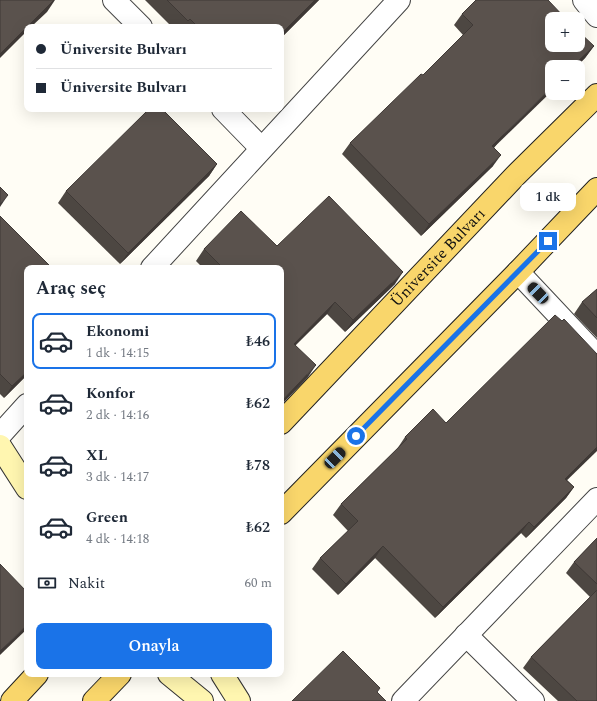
<!DOCTYPE html>
<html lang="tr">
<head>
<meta charset="utf-8">
<style>
  body { margin:0; font-family:Spectral,serif; background:#f6f6f7; color:#1f2937; height:100vh; display:flex; flex-direction:column; font-size:15px; white-space:nowrap }
  * { box-sizing:border-box; margin:0 }
  p { font-size:13px; color:#747a83 }
  .icon { flex:none; width:22px; height:22px; fill:none; stroke:currentColor; stroke-width:2; stroke-linecap:round; stroke-linejoin:round }
  .map { position:relative; flex:1; overflow:hidden }
  .drawer { position:absolute; left:24px; top:265px; width:260px; height:412px; display:flex; flex-direction:column; background:#fff; border-radius:8px; box-shadow:0 4px 16px #0002 }
  .drawer>* { flex:none }
  .top-card { position:absolute; left:24px; top:24px; width:260px; height:88px; border-radius:8px; box-shadow:0 4px 16px #0002; display:grid; align-content:center; height:88px; padding:0 12px; background:#fff }
  .fabs { position:absolute; left:545px; top:12px; display:grid; gap:8px }
  .fabs a { display:grid; place-items:center; width:40px; height:40px; border-radius:8px; background:#fff; box-shadow:0 4px 16px #0002; font-size:20px }
  .end { position:absolute; width:18px; height:18px; margin:-9px; border:5px solid #1a73e8; background:#fff; box-shadow:0 0 0 2px #fff }
  .from { border-radius:50% }
  .bubble { position:absolute; height:28px; border-radius:8px; background:#fff; box-shadow:0 4px 16px #0002; font-size:13px; font-weight:600; line-height:28px; text-align:center }
  .car { position:absolute; width:12px; height:24px; margin:-12px -6px; border-radius:5px; box-shadow:0 0 3px 1px #0007; background:linear-gradient(#222 24%,#8ab4d8 0 40%,#222 0 76%,#8ab4d8 0 86%,#222 0) }
  .top-card b { display:flex; align-items:center; gap:14px; height:38px; font-size:15px }
  .top-card b+b { border-top:1px solid #e0e1e3 }
  .top-card i { width:10px; height:10px; background:#1f2937 }
  ul { padding:0; list-style:none }
  li { display:flex; align-items:center; gap:12px; height:56px; margin:0 8px 6px; padding:0 4px; border:2px solid transparent; border-radius:8px }
  li div { flex:1 }
  li b { display:block; font-size:15px }
  li em { font-style:normal; font-weight:600 }
  li.current { border-color:#1a73e8 }
  li>.icon { width:36px; height:36px; stroke-width:1.5 }
  h2 { padding:0 12px; font-size:18px; line-height:48px }
  .pay { display:flex; align-items:center; gap:10px; height:44px; padding:0 12px; font-size:15px }
  .pay p { margin-inline-start:auto }
  .action { display:flex; gap:8px; margin-top:auto; padding:8px 12px }
  .action a { flex:1; height:46px; border-radius:8px; background:#1a73e8; color:#fff; font-size:16px; font-weight:600; line-height:46px; text-align:center }
  .map>svg:first-child { display:block }
</style>
</head>
<body>
<div class="map">
<svg width="597" height="701" viewBox="0 0 597 701">
  <rect width="100%" height="100%" fill="#fffdf5"/>
  <g fill="none" stroke-linecap="round" stroke-linejoin="round">
    <defs>
      <g id="street">
        <path d="M114,0l27,27"/>
        <path d="M584,0l13,16"/>
        <path d="M223,109l38,39"/>
        <path d="M152,268l247,-268"/>
        <path d="M518,272l79,84"/>
        <path d="M0,435l27,-30"/>
        <path d="M466,635l67,66"/>
        <path d="M403,701l194,-202"/>
      </g>
      <g id="secondary">
        <path d="M0,446l27,42"/>
        <path d="M169,674l33,27"/>
        <path d="M222,674l17,27"/>
      </g>
      <g id="primary">
        <path id="s1" d="M281,423l235,-248 81,-80"/>
        <path d="M281,513l237,-241 79,-83"/>
        <path d="M12,701l25,-27"/>
        <path d="M94,701l26,-27"/>
      </g>
    </defs>
    <use href="#street" stroke="#444" stroke-width="24"/>
    <use href="#secondary" stroke="#333" stroke-width="24"/>
    <use href="#primary" stroke="#222" stroke-width="24"/>
    <use href="#street" stroke="#fff" stroke-width="22"/>
    <use href="#secondary" stroke="#fff6b0" stroke-width="22"/>
    <use href="#primary" stroke="#f9d66b" stroke-width="22"/>
  </g>
  <g fill="#4d4742">
    <path d="M145,0h174l-38,38v-11h-109z"/>
    <path d="M462,14l132,32 -9,12 -9,9h-24l-58,81 -1,18 -72,70 -79,-82 8,-11 73,-68 40,-40 -9,-10z"/>
    <path d="M217,164l-8,12 -89,88 -62,-61 8,-12z"/>
    <path d="M0,216l27,159 -23,23 -4,-4z"/>
    <path d="M277,246l118,38 -50,48 -18,-18 -32,32 13,31 -27,28v-137h-78l-7,-7 8,-12z"/>
    <path d="M597,289v49l-23,-24 8,-12z"/>
    <path d="M446,423l121,57 7,7 -8,11 -40,40 -5,-5 -86,85 -60,-60 -37,37 -26,-26 8,-11 28,-27 -15,-16 8,-11 56,-55 8,-12z"/>
    <path d="M597,538v163h-39l-35,-33 8,-11 59,-60 -24,-24 8,-11z"/>
  </g>
  <g fill="#3f3936">
    <path d="M54,0h1l-8,12 -16,15h-4z"/>
    <path d="M315,0h4l-38,38v-4z"/>
    <path d="M27,27v4l-27,27v-4z"/>
    <path d="M594,46l-9,12 -9,9h-4z"/>
    <path d="M552,87v4l-68,66 8,-11z"/>
    <path d="M501,155l-8,11 -72,70 8,-12z"/>
    <path d="M217,164l-8,12 -89,88 8,-11z"/>
    <path d="M8,195l-8,12v-3z"/>
    <path d="M403,272l-8,12 -50,48 8,-12z"/>
    <path d="M335,302l-8,12 -42,41 9,-11z"/>
    <path d="M316,365l-8,12 -27,28v-3z"/>
    <path d="M27,372v3l-23,23 8,-12z"/>
    <path d="M597,447v4l-40,39 8,-11z"/>
    <path d="M574,487l-8,11 -40,40 8,-11z"/>
    <path d="M529,522l-8,11 -86,85 8,-11z"/>
    <path d="M383,546l-8,12 -37,37 8,-11z"/>
    <path d="M27,625v4l-27,26v-4z"/>
  </g>
  <g fill="#5a524d" stroke="#3f3936">
    <path d="M0,0h54l-54,54z"/>
    <path d="M167,0h148l-34,34v-7h-83l-8,-8 -2,2z"/>
    <path d="M476,0h72l18,19h-14v26h26v-14l16,15 -22,21h-20v20l-60,59 9,9 -72,69 -79,-81 71,-69 2,1 50,-50 -11,-11z"/>
    <path d="M149,109h13l55,55 -89,89 -62,-62z"/>
    <path d="M0,187l8,8 -8,9z"/>
    <path d="M329,196l74,76 -50,48 -18,-18 -41,42 22,21 -35,37v-134h-58l-19,-19 37,-38 36,35z"/>
    <path d="M0,216l52,52h-25v104l-15,14 -12,-12z"/>
    <path d="M597,289v29l-15,-16z"/>
    <path d="M555,315l7,6 2,-2 33,35v93l-32,32 9,8 -40,40 -5,-5 -86,85 -60,-61 -37,38 -26,-26 38,-37 -17,-17 66,-65 -2,-2 28,-28 13,14z"/>
    <path d="M597,538v46l-23,-22z"/>
    <path d="M0,564l27,28v33l-27,26z"/>
    <path d="M597,590v111h-20l-46,-44z"/>
    <path d="M343,651l37,37 -3,4 9,9h-94z"/>
  </g>
  <g fill="none" stroke-linecap="round" stroke-linejoin="round">
    <path stroke="#1a73e8" stroke-width="5" d="M356,436l192,-195"/>
  </g>
  <g text-anchor="middle" dominant-baseline="central" stroke-width="4" stroke-linejoin="round" paint-order="stroke">
    <g font-size="16" fill="#111" stroke="#fff">
      <text stroke="none"><textPath href="#s1" startOffset="228">Üniversite Bulvarı</textPath></text>
    </g>
  </g>
</svg>
<div class="fabs">
<a>+</a>
<a>−</a>
</div>
<i class="end from" style="left:356px;top:436px"></i>
<i class="end" style="left:548px;top:241px"></i>
<div class="bubble" style="left:520px;top:183px;width:56px">1 dk</div>
<i class="car" style="left:538px;top:293px;rotate:316deg"></i>
<i class="car" style="left:335px;top:458px;rotate:45deg"></i>
<div class="top-card">
<b><i class="from"></i>Üniversite Bulvarı</b>
<b><i></i>Üniversite Bulvarı</b>
</div>
<section class="drawer">
<h2>Araç seç</h2>
<ul>
<li class="current"><svg class="icon" aria-label="car" viewBox="0 0 24 24"><path d="M5 17H2v-5l4-1 3-4h7l3 4 3 1v5h-3M9 17h6M6 11h13"/><circle cx="7" cy="17" r="2"/><circle cx="17" cy="17" r="2"/></svg><div><b>Ekonomi</b><p>1 dk · 14:15</p></div><em>₺46</em></li>
<li><svg class="icon" aria-label="car" viewBox="0 0 24 24"><path d="M5 17H2v-5l4-1 3-4h7l3 4 3 1v5h-3M9 17h6M6 11h13"/><circle cx="7" cy="17" r="2"/><circle cx="17" cy="17" r="2"/></svg><div><b>Konfor</b><p>2 dk · 14:16</p></div><em>₺62</em></li>
<li><svg class="icon" aria-label="car" viewBox="0 0 24 24"><path d="M5 17H2v-5l4-1 3-4h7l3 4 3 1v5h-3M9 17h6M6 11h13"/><circle cx="7" cy="17" r="2"/><circle cx="17" cy="17" r="2"/></svg><div><b>XL</b><p>3 dk · 14:17</p></div><em>₺78</em></li>
<li><svg class="icon" aria-label="car" viewBox="0 0 24 24"><path d="M5 17H2v-5l4-1 3-4h7l3 4 3 1v5h-3M9 17h6M6 11h13"/><circle cx="7" cy="17" r="2"/><circle cx="17" cy="17" r="2"/></svg><div><b>Green</b><p>4 dk · 14:18</p></div><em>₺62</em></li>
</ul>
<div class="pay"><svg class="icon" aria-label="cash" viewBox="0 0 24 24"><path d="M3 7h18v10H3z"/><circle cx="12" cy="12" r="2"/></svg>Nakit<p>60 m</p></div>
<div class="action"><a>Onayla</a></div>
</section>
</div>
</body>
</html>
